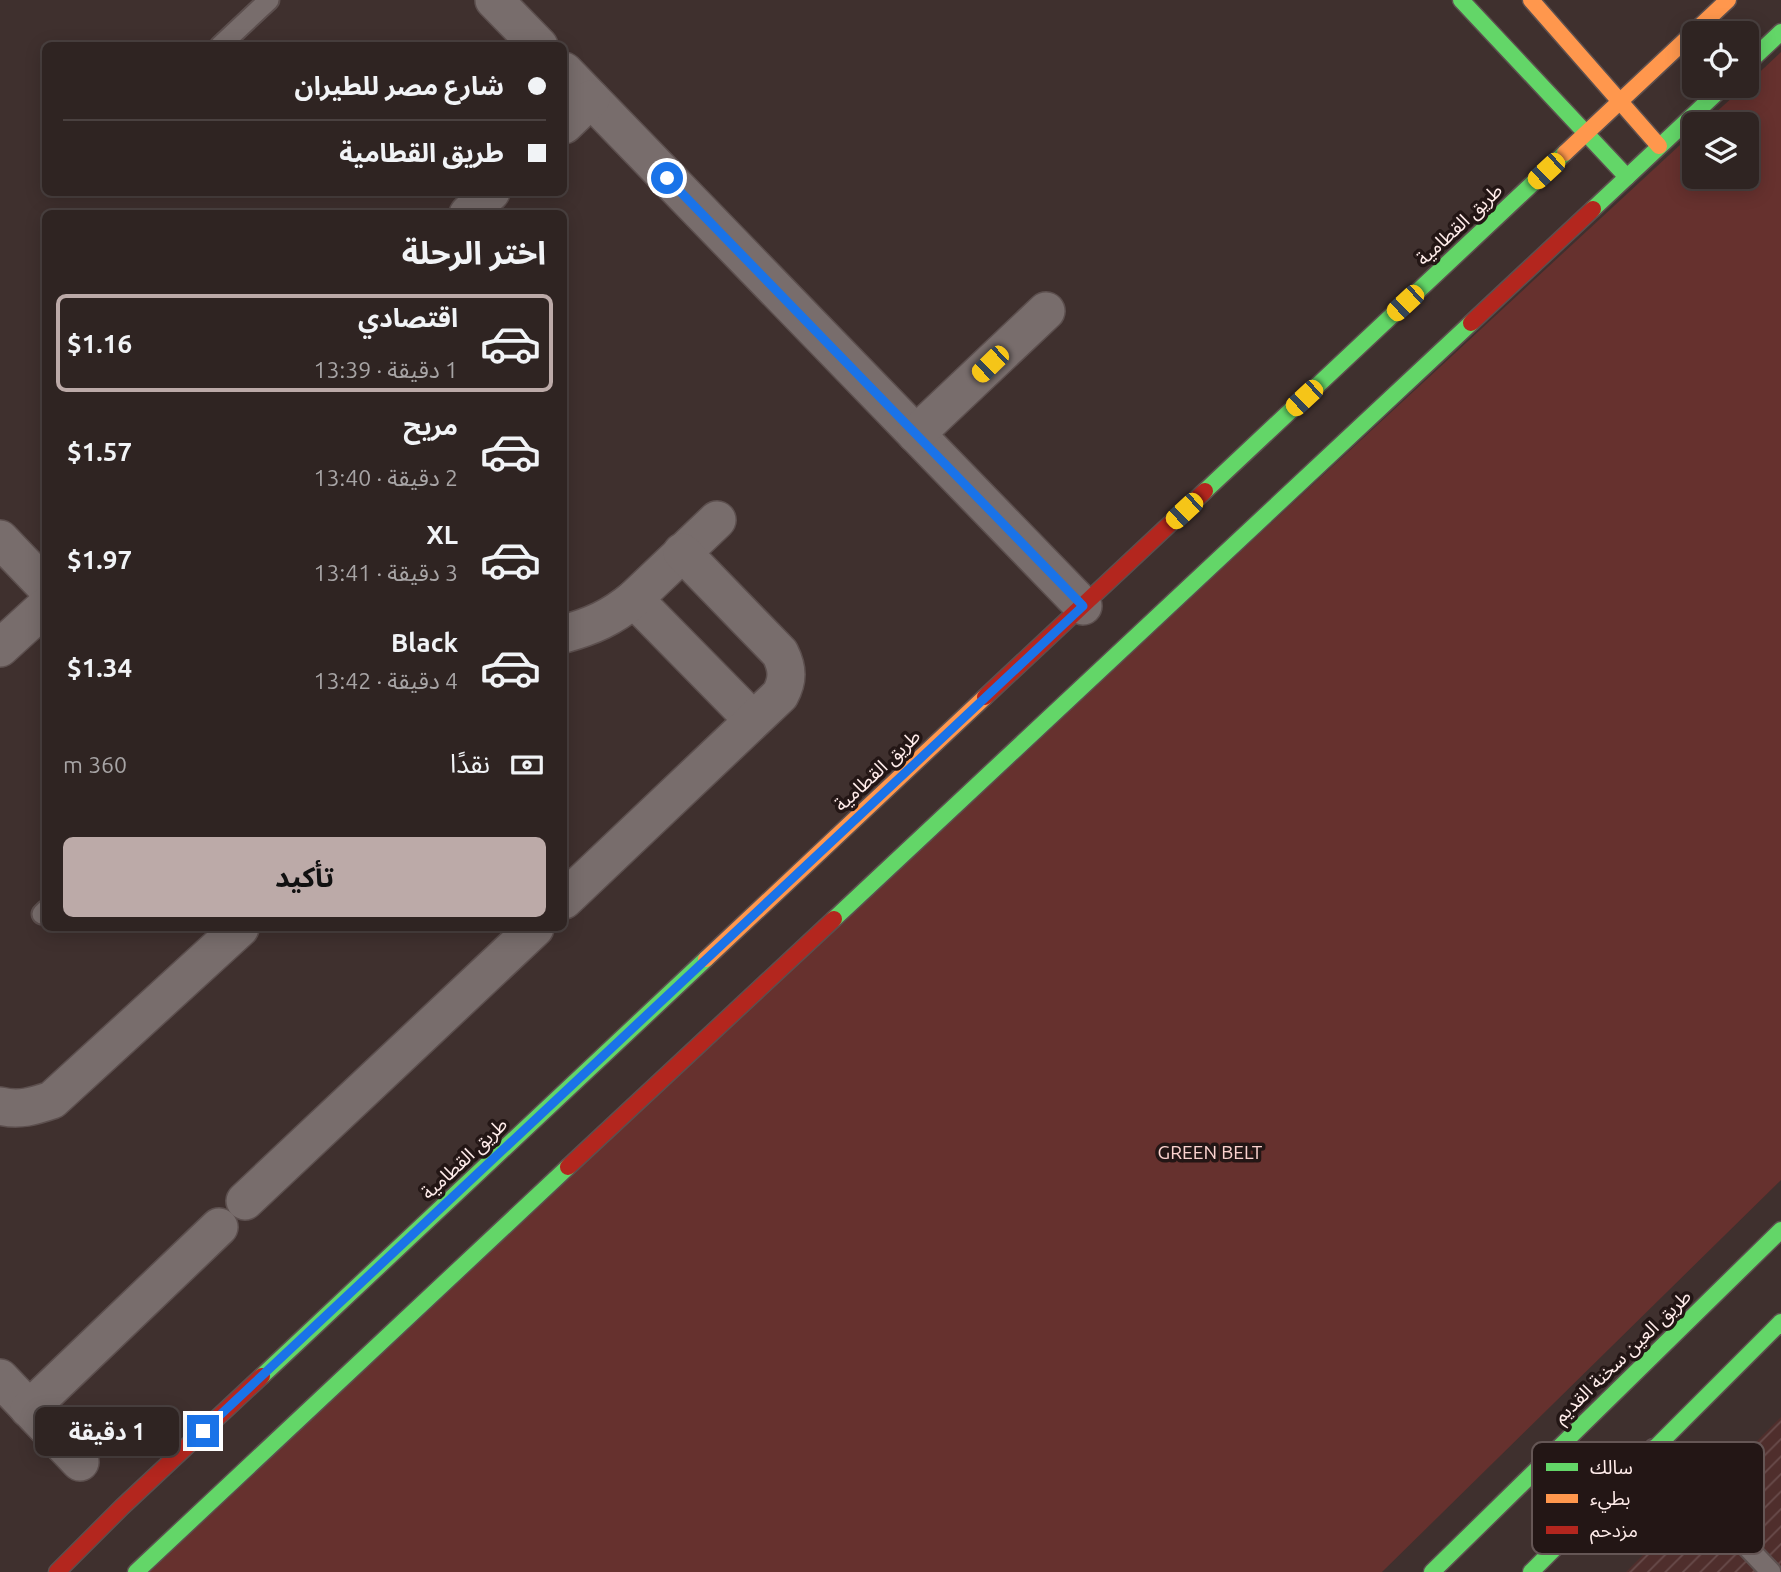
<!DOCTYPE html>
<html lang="ar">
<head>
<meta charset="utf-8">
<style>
  body { margin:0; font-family:Ubuntu,"Noto Sans Arabic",sans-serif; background:#372c2a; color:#f1f3f6; direction:rtl; height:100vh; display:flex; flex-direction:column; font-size:26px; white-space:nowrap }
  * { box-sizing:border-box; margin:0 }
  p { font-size:23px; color:#a7a4a5 }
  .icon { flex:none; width:38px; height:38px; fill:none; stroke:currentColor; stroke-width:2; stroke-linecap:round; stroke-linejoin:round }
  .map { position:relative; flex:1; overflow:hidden; direction:ltr }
  .side { position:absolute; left:42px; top:210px; width:525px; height:721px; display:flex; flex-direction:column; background:#2f2422; border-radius:10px; box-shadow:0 4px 18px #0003,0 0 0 2px #4a4140; direction:rtl }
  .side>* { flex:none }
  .hud { position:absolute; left:42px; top:42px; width:525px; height:154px; border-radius:10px; box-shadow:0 4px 18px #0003,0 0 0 2px #4a4140; direction:rtl; display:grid; align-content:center; height:154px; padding:0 21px; background:#2f2422 }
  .tools { position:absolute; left:1682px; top:21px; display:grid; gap:14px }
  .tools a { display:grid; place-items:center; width:77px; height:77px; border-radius:10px; background:#2f2422; box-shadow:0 4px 18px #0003,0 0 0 2px #4a4140; font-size:35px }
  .end { position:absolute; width:32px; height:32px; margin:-16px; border:9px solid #1a73e8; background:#fff; box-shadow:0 0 0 4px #fff }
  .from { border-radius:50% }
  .bubble { position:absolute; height:49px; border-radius:10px; background:#2f2422; box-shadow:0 4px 18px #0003,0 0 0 2px #4a4140; font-size:23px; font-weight:700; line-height:49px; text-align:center; direction:rtl }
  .car { position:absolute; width:21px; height:42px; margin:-21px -10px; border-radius:9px; box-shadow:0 0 5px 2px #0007; background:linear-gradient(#f5c518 24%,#345 0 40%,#f5c518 0 76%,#345 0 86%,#f5c518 0) }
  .hud b { display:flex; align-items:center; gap:24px; height:66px; font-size:26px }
  .hud b+b { border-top:2px solid #4a4140 }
  .hud i { width:18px; height:18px; background:#f1f3f6 }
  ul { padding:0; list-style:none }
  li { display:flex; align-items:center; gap:21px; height:98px; margin:0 14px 10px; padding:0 7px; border:4px solid transparent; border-radius:10px }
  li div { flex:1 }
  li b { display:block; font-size:26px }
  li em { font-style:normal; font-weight:700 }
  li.current { border-color:#bcaaa8 }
  li>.icon { width:63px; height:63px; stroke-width:1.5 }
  h2 { padding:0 21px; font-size:32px; line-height:84px }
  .pay { display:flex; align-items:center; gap:18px; height:77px; padding:0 21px; font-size:26px }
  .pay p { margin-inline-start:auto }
  .button { display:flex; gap:14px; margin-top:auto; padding:14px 21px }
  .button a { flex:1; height:80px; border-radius:10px; background:#bcaaa8; color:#111; font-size:28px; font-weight:700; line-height:80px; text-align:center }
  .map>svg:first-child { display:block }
</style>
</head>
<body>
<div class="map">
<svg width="1781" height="1572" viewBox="0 0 1781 1572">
  <defs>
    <pattern id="industrial-furrows" width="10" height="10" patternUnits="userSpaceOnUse" patternTransform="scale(1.75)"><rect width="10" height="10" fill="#4f2e2c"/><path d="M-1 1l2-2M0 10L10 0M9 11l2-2" fill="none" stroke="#694c4b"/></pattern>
  </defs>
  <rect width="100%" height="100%" fill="#3f302e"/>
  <path fill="url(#industrial-furrows)" d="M1781,1417v155h-155z"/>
  <path fill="#66312e" d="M1781,52v1128l-399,392h-1245l1557,-1440v45h52v-53h-43l42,-38h1l1,-2z"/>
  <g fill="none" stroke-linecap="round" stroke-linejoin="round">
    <defs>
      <g id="lane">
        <path d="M220,46l49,-46"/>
        <path d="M42,914l4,-4"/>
        <path d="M1654,1449l117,123"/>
      </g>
      <g id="street">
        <path d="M494,0l45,46"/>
        <path d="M564,71l519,535"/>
        <path d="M564,125l27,-26"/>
        <path d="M468,214l23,-22"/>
        <path d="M916,434l130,-123"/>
        <path d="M0,539l46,48"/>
        <path d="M634,599l119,121"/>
        <path d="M564,634c28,-8 47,-16 70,-35l83,-79"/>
        <path d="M0,648l46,-42"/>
        <path d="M564,900l216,-205c8,-15 8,-26 0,-42l-98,-101"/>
        <path d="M0,1106c19,5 34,0 52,-6l188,-172"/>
        <path d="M245,1201l290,-273"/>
        <path d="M0,1378l80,84"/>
        <path d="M29,1409l190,-182"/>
      </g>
      <g id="fast">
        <path d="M1461,0l166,177"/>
        <path d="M1746,65l35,-33"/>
        <path d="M1593,209l131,-123"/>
        <path d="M1205,491l360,-338"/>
        <path d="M834,919l637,-596"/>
        <path d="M262,1376l444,-417"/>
        <path d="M136,1572l432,-405"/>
        <path d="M1432,1572l349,-342"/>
        <path d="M1531,1572l250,-250"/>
      </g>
      <g id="slow">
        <path d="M1531,0l128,146"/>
        <path d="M1565,153l163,-153"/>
        <path d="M706,959l279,-262"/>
      </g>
      <g id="jam">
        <path d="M1471,323l122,-114"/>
        <path d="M985,697l220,-206"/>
        <path d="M568,1167l266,-248"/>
        <path d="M57,1572l65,-65 140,-131"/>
      </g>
    </defs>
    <use href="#lane" stroke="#5c4f4e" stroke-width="23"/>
    <use href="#street" stroke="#5c4f4e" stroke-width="40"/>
    <use href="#fast" stroke="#5c4f4e" stroke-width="19"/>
    <use href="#slow" stroke="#5c4f4e" stroke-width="19"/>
    <use href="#jam" stroke="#5c4f4e" stroke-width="19"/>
    <use href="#lane" stroke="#786d6c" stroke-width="19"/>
    <use href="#street" stroke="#786d6c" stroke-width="37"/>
    <use href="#fast" stroke="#63d668" stroke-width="16"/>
    <use href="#slow" stroke="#ff974d" stroke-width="16"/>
    <use href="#jam" stroke="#b3261e" stroke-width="16"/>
  </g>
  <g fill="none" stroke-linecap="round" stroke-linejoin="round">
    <path stroke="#1a73e8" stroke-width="9" d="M203,1431l880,-825 -416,-428"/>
  </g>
  <g text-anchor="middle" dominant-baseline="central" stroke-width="7" stroke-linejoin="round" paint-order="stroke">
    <g font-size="19" fill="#ffecea" stroke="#231615">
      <text transform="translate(1459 224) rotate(-43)">طريق القطامية</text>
      <text transform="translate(877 770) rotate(-43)">طريق القطامية</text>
      <text transform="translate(464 1158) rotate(-43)">طريق القطامية</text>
      <text transform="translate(1622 1356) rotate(-44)">طريق العين سخنة القديم</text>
    </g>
    <g font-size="19" fill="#fcd3cf" stroke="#231615">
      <text x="1210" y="1152">GREEN BELT</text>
    </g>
  </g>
  <rect x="1532" y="1442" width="232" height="112" rx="10" fill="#231615" stroke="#655655" stroke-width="2"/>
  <rect x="1546" y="1463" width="32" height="8" fill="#63d668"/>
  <rect x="1546" y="1494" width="32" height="9" fill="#ff974d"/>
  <rect x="1546" y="1526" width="32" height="8" fill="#b3261e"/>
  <g font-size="19" fill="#ffecea">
    <text x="1590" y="1474">سالك</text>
    <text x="1590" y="1505">بطيء</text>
    <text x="1590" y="1537">مزدحم</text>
  </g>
</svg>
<div class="tools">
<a><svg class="icon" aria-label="locate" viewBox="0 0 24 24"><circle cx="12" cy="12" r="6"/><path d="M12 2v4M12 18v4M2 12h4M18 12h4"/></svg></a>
<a><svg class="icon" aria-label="layers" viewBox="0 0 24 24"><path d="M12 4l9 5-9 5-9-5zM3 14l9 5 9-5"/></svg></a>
</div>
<i class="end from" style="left:667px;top:178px"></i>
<i class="end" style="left:203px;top:1431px"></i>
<div class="bubble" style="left:35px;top:1407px;width:144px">1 دقيقة</div>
<i class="car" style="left:1546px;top:171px;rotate:227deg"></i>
<i class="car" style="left:1405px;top:303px;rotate:227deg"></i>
<i class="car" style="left:990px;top:364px;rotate:226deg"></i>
<i class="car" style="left:1304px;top:398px;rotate:227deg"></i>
<i class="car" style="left:1184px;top:511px;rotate:227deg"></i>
<div class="hud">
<b><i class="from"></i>شارع مصر للطيران</b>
<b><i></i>طريق القطامية</b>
</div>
<section class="side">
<h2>اختر الرحلة</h2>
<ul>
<li class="current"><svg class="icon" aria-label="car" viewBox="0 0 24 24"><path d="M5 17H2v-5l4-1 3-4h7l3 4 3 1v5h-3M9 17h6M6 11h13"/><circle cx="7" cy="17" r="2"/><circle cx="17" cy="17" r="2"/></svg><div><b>اقتصادي</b><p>1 دقيقة · 13:39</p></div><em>$1.16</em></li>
<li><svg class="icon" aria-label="car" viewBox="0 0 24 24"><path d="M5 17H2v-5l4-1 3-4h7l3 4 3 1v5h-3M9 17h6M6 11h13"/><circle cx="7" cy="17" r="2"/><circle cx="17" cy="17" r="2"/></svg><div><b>مريح</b><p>2 دقيقة · 13:40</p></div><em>$1.57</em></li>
<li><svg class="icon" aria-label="car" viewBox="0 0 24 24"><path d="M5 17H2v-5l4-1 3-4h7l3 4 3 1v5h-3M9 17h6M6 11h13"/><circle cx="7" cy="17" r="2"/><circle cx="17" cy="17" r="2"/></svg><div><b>XL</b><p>3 دقيقة · 13:41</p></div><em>$1.97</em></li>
<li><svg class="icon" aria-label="car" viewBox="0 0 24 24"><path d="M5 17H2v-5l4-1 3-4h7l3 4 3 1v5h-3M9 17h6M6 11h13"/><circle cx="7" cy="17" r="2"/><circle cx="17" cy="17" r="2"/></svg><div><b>Black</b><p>4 دقيقة · 13:42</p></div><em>$1.34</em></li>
</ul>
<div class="pay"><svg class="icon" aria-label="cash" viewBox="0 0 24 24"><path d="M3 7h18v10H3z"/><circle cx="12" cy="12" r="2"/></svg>نقدًا<p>360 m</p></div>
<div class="button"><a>تأكيد</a></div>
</section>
</div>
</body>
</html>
